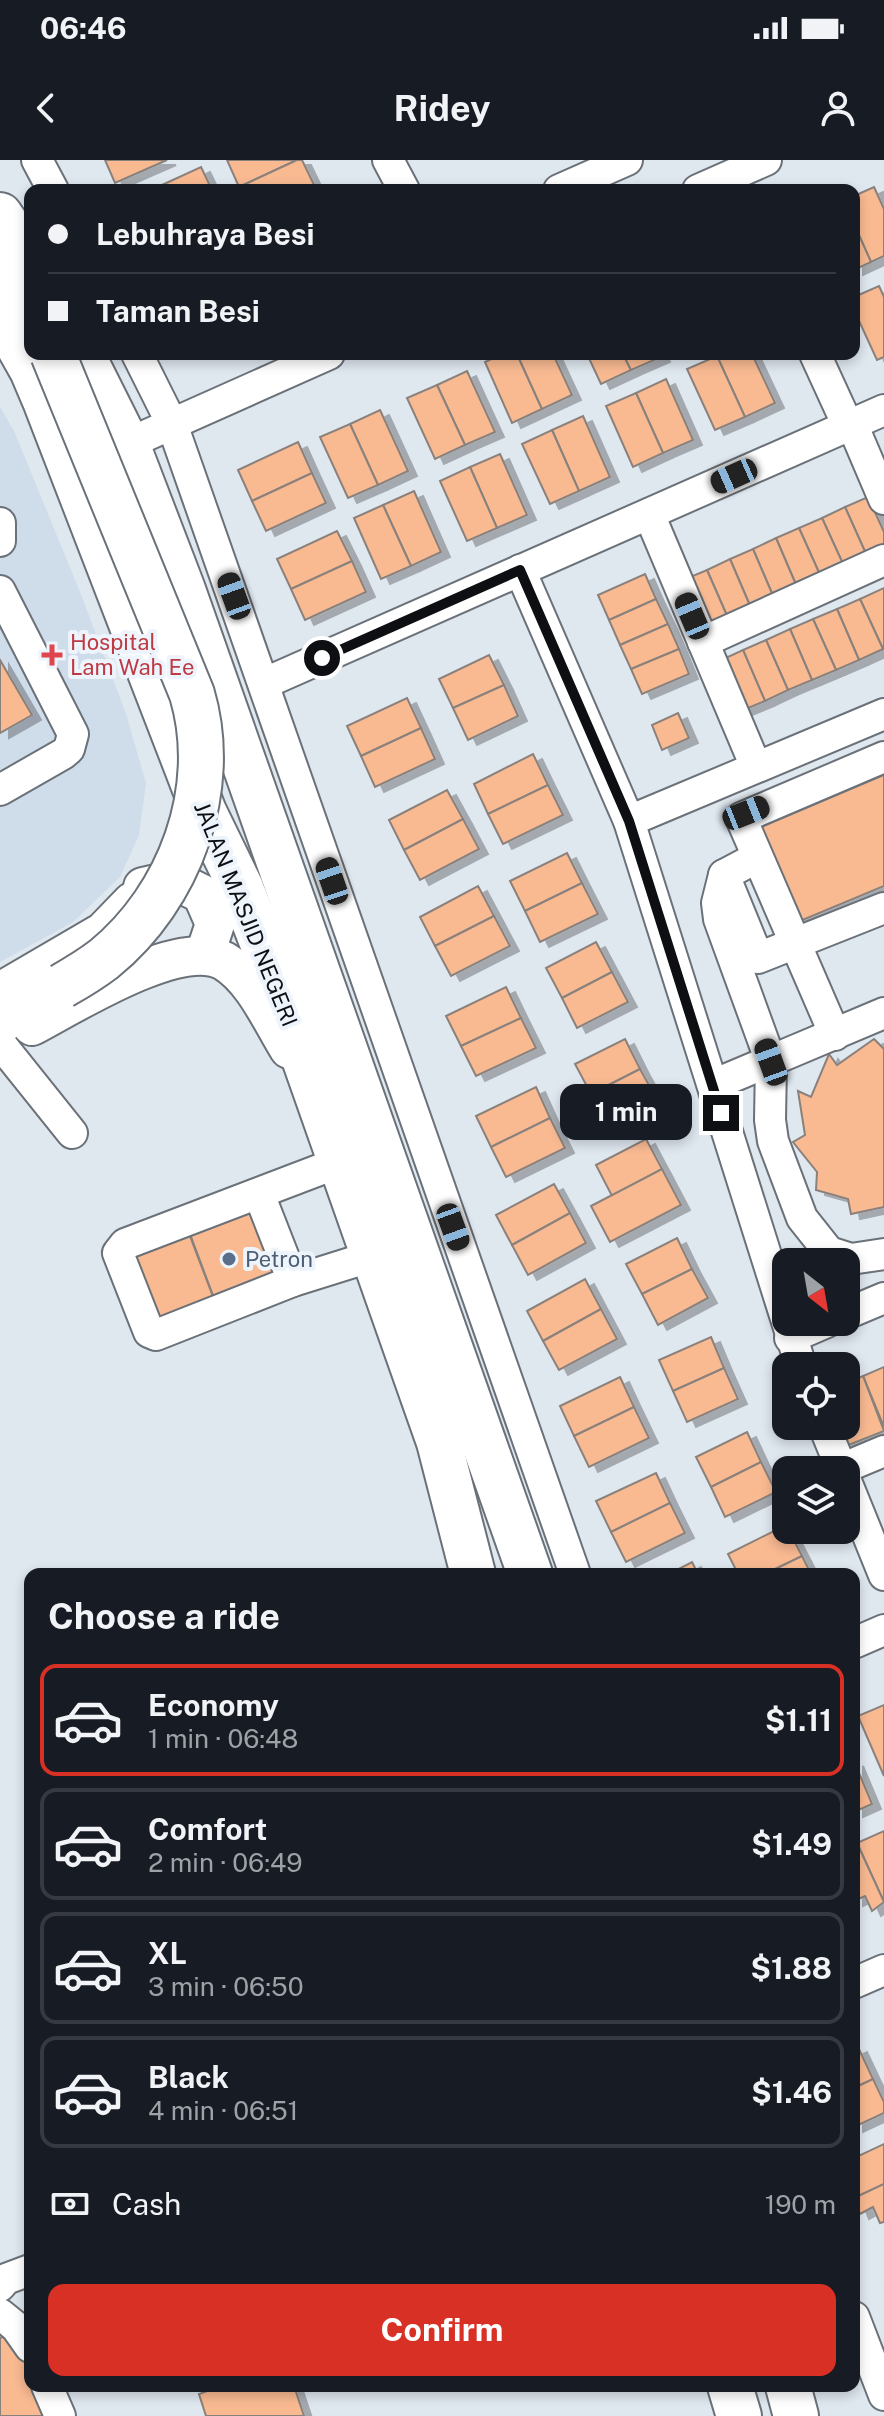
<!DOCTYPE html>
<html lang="en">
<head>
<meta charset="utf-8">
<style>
  body { margin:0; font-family:"Public Sans",sans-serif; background:#242831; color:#f1f3f6; height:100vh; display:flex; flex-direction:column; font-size:30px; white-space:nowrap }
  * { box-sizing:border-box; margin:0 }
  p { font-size:26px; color:#9ea1a6 }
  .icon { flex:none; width:44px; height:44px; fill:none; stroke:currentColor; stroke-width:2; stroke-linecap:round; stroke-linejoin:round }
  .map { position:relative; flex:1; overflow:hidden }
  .sheet { position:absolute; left:24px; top:1408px; width:836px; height:824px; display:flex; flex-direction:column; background:#171b24; border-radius:16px; box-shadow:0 4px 12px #0003 }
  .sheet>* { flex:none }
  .guide { position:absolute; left:24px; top:24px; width:836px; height:176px; border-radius:16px; box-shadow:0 4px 12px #0003; display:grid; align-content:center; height:176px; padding:0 24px; background:#171b24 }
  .needle { width:52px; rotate:149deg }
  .fabs { position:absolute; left:772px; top:1088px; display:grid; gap:16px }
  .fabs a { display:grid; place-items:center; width:88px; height:88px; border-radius:16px; background:#171b24; box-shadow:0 4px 12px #0003; font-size:40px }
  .end { position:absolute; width:36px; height:36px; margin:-18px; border:10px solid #0d0f12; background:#fff; box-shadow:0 0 0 4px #fff }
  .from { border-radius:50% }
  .bubble { position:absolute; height:56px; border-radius:16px; background:#171b24; box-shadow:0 4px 12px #0003; font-size:26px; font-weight:700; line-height:56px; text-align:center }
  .car { position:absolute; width:24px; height:48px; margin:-24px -12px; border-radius:10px; box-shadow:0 0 6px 2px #0007; background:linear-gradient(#222 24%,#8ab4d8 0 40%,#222 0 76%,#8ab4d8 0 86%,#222 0) }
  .guide b { display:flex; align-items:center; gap:28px; height:76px; font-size:30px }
  .guide b+b { border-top:2px solid #363941 }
  .guide i { width:20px; height:20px; background:#f1f3f6 }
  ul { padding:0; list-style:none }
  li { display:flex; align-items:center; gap:24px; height:112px; margin:0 16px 12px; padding:0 8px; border:4px solid #363941; border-radius:16px }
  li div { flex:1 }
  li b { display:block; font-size:30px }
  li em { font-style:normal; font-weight:700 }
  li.on { border-color:#d93025 }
  li>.icon { width:72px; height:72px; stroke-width:1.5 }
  h2 { padding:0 24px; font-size:36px; line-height:96px }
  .pay { display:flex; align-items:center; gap:20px; height:88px; padding:0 24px; font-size:30px }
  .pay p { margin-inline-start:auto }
  .primary-button { display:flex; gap:16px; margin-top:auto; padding:16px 24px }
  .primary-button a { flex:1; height:92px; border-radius:16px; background:#d93025; color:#fff; font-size:32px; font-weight:700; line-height:92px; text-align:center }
  .status { display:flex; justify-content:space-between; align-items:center; height:56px; padding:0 40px; background:#171b24; direction:ltr }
  .status svg { height:22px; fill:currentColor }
  header { display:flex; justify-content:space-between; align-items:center; height:104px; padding:0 24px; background:#171b24; font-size:36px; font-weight:700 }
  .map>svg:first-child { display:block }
</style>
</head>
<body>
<div class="status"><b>06:46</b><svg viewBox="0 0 49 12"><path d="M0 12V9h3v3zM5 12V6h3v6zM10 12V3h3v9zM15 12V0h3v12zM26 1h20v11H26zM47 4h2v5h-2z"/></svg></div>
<header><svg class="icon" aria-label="back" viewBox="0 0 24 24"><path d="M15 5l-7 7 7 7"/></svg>Ridey<svg class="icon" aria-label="person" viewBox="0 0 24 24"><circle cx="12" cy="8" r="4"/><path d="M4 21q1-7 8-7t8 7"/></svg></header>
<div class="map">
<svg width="884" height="2256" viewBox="0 0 884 2256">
  <defs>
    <filter id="shadow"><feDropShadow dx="9" dy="5" stdDeviation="0" flood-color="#0004"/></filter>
  </defs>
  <rect width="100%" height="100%" fill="#dfe7ef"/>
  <path fill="#cfdcea" d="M0,247l14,24 68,166 44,117 20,69 -7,52 -19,42 -47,45 -73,40z"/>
  <g fill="#f9ba92" stroke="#8a817c" stroke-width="2" filter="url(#shadow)">
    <path d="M105,0h62l-52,23z"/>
    <path d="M227,0h70l-58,27z"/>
    <path d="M297,0h5l14,29 -75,1 -2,-3z"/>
    <path d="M201,7l11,23h-61z"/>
    <path d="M874,27l10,22v47l-13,6 -17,-38v-28z"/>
    <path d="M854,64l17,38 -17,8z"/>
    <path d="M879,126l5,11v60l-7,3 -23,-50v-13z"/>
    <path d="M502,194h15l25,55 -30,14 -27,-61z"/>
    <path d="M517,194h36l19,41 -30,14z"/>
    <path d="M587,194h36l8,16 -30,14z"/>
    <path d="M623,194h37l1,3 -30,13z"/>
    <path d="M721,194h31l23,49 -30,14 -28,-61z"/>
    <path d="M717,196l28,61 -30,13 -28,-61z"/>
    <path d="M467,211l28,61 -30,13 -28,-60z"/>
    <path d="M666,219l27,61 -30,13 -27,-60z"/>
    <path d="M437,225l28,60 -30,14 -28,-61z"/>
    <path d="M636,233l27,60 -30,14 -27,-61z"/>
    <path d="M380,250l28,61 -30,14 -28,-61z"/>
    <path d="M583,256l27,61 -31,14 -27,-61z"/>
    <path d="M350,264l28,61 -30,13 -28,-61z"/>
    <path d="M552,270l27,61 -29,13 -28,-60z"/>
    <path d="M298,282l14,31 -60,28 -14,-31z"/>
    <path d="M500,294l27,61 -30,13 -27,-61z"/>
    <path d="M470,307l27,61 -30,13 -27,-60z"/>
    <path d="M312,313l14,30 -60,28 -14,-30z"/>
    <path d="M414,331l27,61 -30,14 -28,-61z"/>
    <path d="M868,337l16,35v16l-17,8 -22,-49z"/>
    <path d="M383,345l28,61 -30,13 -27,-61z"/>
    <path d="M845,347l22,49 -23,10 -22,-48z"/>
    <path d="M822,358l22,48 -23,11 -22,-49z"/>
    <path d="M799,368l22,49 -24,10 -21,-49z"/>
    <path d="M337,371l15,30 -61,28 -14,-30z"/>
    <path d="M776,378l21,49 -23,11 -21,-49z"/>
    <path d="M753,389l21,49 -23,10 -21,-49z"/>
    <path d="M730,399l21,49 -23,10 -21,-48z"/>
    <path d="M352,401l14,31 -61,28 -14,-31z"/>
    <path d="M707,410l21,48 -23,10 -22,-48z"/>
    <path d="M645,414l11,25 -47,21 -11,-25z"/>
    <path d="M884,428v60l-1,1 -23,-50z"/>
    <path d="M656,439l12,25 -48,21 -11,-25z"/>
    <path d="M860,439l23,50 -24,11 -22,-51z"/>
    <path d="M837,449l22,51 -23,10 -23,-51z"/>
    <path d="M813,459l23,51 -24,10 -22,-51z"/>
    <path d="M668,464l11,25 -48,20 -11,-24z"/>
    <path d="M790,469l22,51 -24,10 -22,-50z"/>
    <path d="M766,480l22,50 -23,11 -22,-51z"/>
    <path d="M679,489l10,25 -47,20 -11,-25z"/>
    <path d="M743,490l22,51 -24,10 -22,-50z"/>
    <path d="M489,495l15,30 -51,23 -14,-29z"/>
    <path d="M0,500l32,55 -32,18z"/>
    <path d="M504,525l14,31 -50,24 -15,-32z"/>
    <path d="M407,538l14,30 -60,28 -14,-30z"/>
    <path d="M678,553l11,25 -27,12 -10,-25z"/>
    <path d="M421,568l14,31 -60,28 -14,-31z"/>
    <path d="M533,594l15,31 -60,29 -14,-30z"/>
    <path d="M884,615v111l-91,38 -39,-94z"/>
    <path d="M548,625l15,30 -60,29 -15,-30z"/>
    <path d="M447,630l16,29 -59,31 -15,-30z"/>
    <path d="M463,659l16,30 -59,31 -16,-30z"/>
    <path d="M567,693l15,30 -57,28 -15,-30z"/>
    <path d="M582,723l16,31 -58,28 -15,-31z"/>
    <path d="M478,726l16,30 -59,30 -15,-29z"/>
    <path d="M494,756l16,30 -59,30 -16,-30z"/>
    <path d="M596,782l16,30 -50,26 -16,-30z"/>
    <path d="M612,812l16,30 -51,26 -15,-30z"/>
    <path d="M506,827l15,31 -60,28 -15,-30z"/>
    <path d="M521,858l15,30 -60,28 -15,-30z"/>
    <path d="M625,879l15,30 -49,25 -16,-30z"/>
    <path d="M874,879l10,10v158l-33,7 -3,-15 -32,-9 1,-18 -24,-30 12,-7 -7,-44 13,6 18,-43 8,11z"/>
    <path d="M640,909l16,29 -50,27 -15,-31z"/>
    <path d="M536,927l14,31 -59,29 -15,-31z"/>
    <path d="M550,958l15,30 -59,29 -15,-30z"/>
    <path d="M646,979l16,30 -50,27 -16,-31z"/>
    <path d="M662,1009l19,36 -71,37 -19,-36z"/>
    <path d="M554,1024l16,29 -58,32 -16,-30z"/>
    <path d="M250,1051l27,67 -62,23 -25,-67z"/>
    <path d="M570,1053l16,30 -58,32 -16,-30z"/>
    <path d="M188,1071l29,76 -60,23 -29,-76z"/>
    <path d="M677,1078l15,31 -50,25 -16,-30z"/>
    <path d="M692,1109l16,29 -50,27 -16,-31z"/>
    <path d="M585,1119l16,30 -58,32 -16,-30z"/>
    <path d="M601,1149l16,30 -58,31 -16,-29z"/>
    <path d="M711,1177l13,31 -51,23 -14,-31z"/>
    <path d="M884,1207v60l-21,-51z"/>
    <path d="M724,1208l14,31 -51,23 -14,-31z"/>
    <path d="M863,1216l21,55 -38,15 -9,-20h9v-43z"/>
    <path d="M620,1217l14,30 -60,29 -14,-30z"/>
    <path d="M634,1247l15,31 -60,29 -15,-31z"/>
    <path d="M747,1272l14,30 -50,25 -15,-30z"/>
    <path d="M761,1302l15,30 -51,25 -14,-30z"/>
    <path d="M656,1313l14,30 -59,29 -15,-31z"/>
    <path d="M670,1343l15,30 -59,29 -15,-30z"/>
    <path d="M786,1365l16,31 -37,18h-27l-10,-20z"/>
    <path d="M802,1396l9,18h-46z"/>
    <path d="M692,1402l6,12h-29z"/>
    <path d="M884,1545v71l-26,-60z"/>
    <path d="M854,1601l18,43 -18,8z"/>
    <path d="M884,1671v71l-27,-59z"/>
    <path d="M857,1683l27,59 -12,9 -7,-15 -11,5v-56z"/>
    <path d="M858,1887l15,32 -19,9v-39z"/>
    <path d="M873,1919l11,23v11l-30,14v-39z"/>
    <path d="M884,1984v40l-30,14v-18l4,-2 -4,-20z"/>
    <path d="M884,2024v38l-4,1 -7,-16 -13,7 -6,-16z"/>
    <path d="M5,2176l13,5 12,28v17h7l13,30h-50v-78z"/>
    <path d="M212,2226h82l10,30h-98l-7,-22 14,-5z"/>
  </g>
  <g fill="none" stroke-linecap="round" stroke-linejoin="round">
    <defs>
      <g id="minor">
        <path d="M37,0l16,30"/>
        <path d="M388,0l16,30"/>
        <path d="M559,30l68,-30"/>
        <path d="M698,30l68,-30"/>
        <path d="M137,194l35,70 403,1150"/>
        <path d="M815,194l33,72"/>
        <path d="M852,264l32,75"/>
        <path d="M127,284l202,-90"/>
        <path d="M649,354l107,253"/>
        <path d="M0,363v18"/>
        <path d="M520,410l109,251 172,545"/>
        <path d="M0,431l73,143 -4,15 -6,5 -63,36"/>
        <path d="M703,482l181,-82"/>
        <path d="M265,523l619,-273"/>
        <path d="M629,661l255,-107"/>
        <path d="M756,698l-32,17 -7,28 2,16 52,143 -1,58 3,21 29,77 27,34 22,7 33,-5"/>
        <path d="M724,715l34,83 126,-50"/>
        <path d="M835,875l-94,-217 143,-61"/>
        <path d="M0,883l72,90"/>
        <path d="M713,925l171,-72"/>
        <path d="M340,1002l-215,82 -7,9 31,79 7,3 137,-54 83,-26"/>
        <path d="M259,1034l34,87"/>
        <path d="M846,1154l38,-16"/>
        <path d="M790,1178l37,-16"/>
        <path d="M824,1266l18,44"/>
        <path d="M841,1309l43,-18"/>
        <path d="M846,1321l38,94"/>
        <path d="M854,1483l30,-13"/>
        <path d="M854,1823l30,-13"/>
        <path d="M0,2126l6,-7 24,-9"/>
        <path d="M0,2154l16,13 14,20"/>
        <path d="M854,2157l30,78"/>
        <path d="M47,2226l13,30"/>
      </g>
      <g id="major">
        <path d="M143,727l31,-7 28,14 13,30 -10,30"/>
        <path d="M0,832l103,-60 29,-30"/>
        <path d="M32,866c42,-22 147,-89 192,-65 30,18 47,59 65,88"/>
      </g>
      <g id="highway">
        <path d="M0,55l30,44"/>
        <path d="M0,100l30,50"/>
        <path d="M0,153l32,57 14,33 158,409 37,76 34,88 164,466 34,132"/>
        <path d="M82,194l45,90 56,146 347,984"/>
        <path d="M0,861l62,-35"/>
        <path d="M730,2226l9,30"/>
        <path d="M788,2226l8,30"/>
      </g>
    </defs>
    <use href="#minor" stroke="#6a7178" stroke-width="34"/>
    <use href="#major" stroke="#6a7178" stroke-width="42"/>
    <use href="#highway" stroke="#6a7178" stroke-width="48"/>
    <use href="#minor" stroke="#fff" stroke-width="30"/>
    <use href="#major" stroke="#fff" stroke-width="38"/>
    <use href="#highway" stroke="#fff" stroke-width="44"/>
    <defs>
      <path id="highway-bridge" d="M53,194l139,340c28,95 -12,203 -88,265 -13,10 -28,19 -42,27"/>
    </defs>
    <use href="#highway-bridge" stroke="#6a7178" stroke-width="48" stroke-linecap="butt"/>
    <use href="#highway-bridge" stroke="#fff" stroke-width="44"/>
  </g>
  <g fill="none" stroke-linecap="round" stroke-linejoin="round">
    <path stroke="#0d0f12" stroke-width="10" d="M322,498l198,-88 109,251 92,292"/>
  </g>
  <path fill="#e0444e" stroke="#edf4fc" stroke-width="3" d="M48 483h8v8h8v8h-8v8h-8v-8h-8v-8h8z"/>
  <circle fill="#5c6f8a" stroke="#edf4fc" stroke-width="3" cx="229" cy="1099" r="8"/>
  <g text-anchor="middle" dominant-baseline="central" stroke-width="8" stroke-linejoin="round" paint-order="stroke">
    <g font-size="22" fill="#be3a42" stroke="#edf4fc" text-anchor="start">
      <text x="70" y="482">Hospital<tspan x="70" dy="25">Lam Wah Ee</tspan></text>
    </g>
    <g font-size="22" fill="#0d0f12" stroke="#edf4fc">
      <text transform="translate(246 754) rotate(68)">JALAN MASJID NEGERI</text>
    </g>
    <g font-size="22" fill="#4e5e75" stroke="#edf4fc" text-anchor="start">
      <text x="245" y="1099">Petron</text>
    </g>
  </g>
</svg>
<div class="fabs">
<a><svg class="needle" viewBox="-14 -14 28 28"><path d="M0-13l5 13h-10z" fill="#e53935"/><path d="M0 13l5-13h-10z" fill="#9ea1a6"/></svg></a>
<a><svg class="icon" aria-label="locate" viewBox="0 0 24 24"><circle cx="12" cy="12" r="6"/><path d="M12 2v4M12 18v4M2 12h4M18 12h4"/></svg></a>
<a><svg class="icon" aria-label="layers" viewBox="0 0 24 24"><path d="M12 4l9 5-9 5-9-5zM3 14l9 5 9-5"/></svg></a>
</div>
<i class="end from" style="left:322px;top:498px"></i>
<i class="end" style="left:721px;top:953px"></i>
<div class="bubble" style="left:560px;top:924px;width:132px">1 min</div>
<i class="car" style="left:734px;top:316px;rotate:246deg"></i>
<i class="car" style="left:234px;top:436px;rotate:340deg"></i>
<i class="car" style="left:692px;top:456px;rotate:337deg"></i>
<i class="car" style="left:746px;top:653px;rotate:68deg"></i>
<i class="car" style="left:332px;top:721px;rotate:341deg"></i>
<i class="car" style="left:771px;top:902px;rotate:340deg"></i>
<i class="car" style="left:453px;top:1067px;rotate:160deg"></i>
<div class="guide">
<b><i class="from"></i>Lebuhraya Besi</b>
<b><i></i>Taman Besi</b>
</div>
<section class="sheet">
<h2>Choose a ride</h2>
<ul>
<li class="on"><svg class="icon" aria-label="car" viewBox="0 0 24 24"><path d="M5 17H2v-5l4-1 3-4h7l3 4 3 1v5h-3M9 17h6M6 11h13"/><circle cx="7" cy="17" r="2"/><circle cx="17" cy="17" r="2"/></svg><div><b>Economy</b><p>1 min · 06:48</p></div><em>$1.11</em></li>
<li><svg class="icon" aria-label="car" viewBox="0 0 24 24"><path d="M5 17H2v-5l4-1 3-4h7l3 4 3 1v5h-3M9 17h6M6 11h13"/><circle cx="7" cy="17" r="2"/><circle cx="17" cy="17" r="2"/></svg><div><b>Comfort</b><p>2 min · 06:49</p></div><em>$1.49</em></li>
<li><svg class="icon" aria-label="car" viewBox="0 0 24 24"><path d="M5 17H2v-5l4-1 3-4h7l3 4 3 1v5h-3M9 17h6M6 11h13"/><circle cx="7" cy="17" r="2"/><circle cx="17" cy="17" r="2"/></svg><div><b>XL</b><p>3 min · 06:50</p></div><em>$1.88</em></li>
<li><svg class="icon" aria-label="car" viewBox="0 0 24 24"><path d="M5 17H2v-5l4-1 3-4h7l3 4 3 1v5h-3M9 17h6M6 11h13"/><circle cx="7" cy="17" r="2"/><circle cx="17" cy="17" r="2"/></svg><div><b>Black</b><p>4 min · 06:51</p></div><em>$1.46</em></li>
</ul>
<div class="pay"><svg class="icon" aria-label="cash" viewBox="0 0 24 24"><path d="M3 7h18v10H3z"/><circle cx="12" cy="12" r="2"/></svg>Cash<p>190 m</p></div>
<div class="primary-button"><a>Confirm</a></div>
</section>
</div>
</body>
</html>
